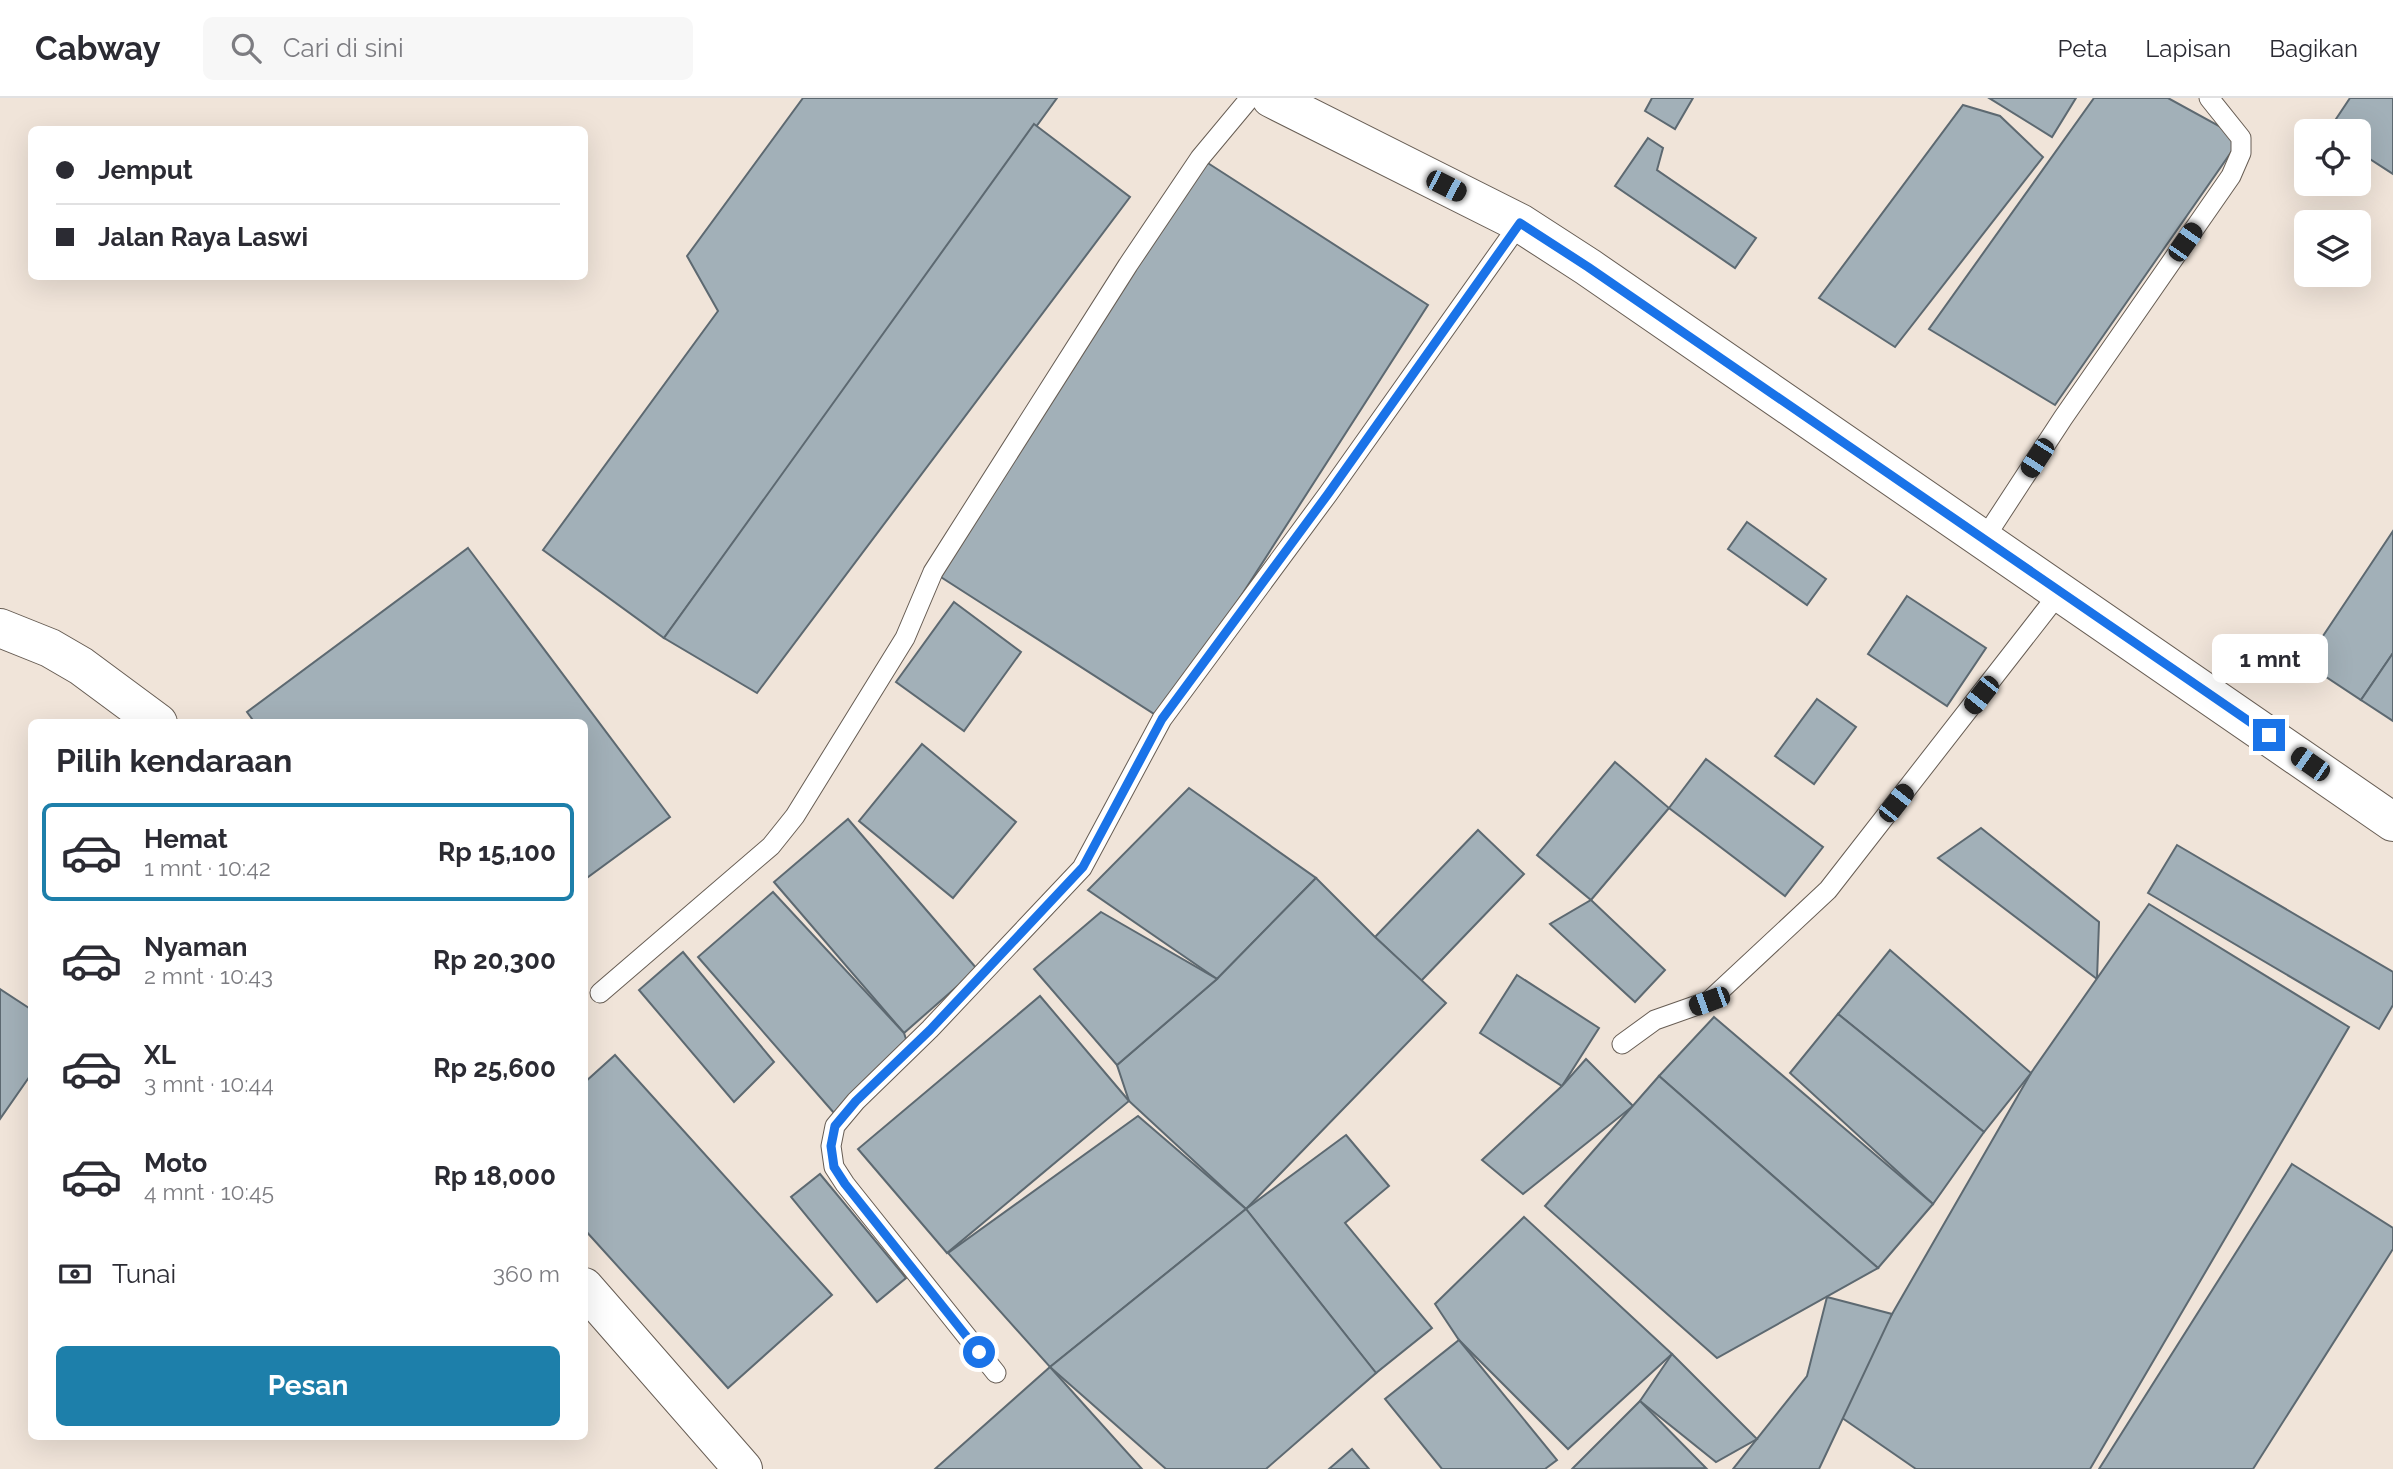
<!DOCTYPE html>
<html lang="id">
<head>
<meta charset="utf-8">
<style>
  body { margin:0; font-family:Raleway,sans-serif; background:#f7f7f7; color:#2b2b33; height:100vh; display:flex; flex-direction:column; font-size:26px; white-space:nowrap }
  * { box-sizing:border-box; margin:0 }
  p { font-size:23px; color:#7c7c81 }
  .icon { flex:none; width:38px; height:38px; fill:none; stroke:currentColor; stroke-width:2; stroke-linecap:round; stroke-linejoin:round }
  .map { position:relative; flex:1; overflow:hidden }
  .side { position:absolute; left:28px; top:621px; width:560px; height:721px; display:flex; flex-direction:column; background:#fff; border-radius:10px; box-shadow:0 7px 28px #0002 }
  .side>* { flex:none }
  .top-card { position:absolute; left:28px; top:28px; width:560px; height:154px; border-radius:10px; box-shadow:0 7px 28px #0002; display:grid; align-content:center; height:154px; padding:0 28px; background:#fff }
  .buttons { position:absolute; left:2294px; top:21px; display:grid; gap:14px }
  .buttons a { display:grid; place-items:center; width:77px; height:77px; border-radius:10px; background:#fff; box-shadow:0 7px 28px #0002; font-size:35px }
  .end { position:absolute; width:32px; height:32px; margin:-16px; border:9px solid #1a73e8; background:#fff; box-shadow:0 0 0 4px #fff }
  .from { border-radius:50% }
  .bubble { position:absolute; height:49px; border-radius:10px; background:#fff; box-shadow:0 7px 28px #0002; font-size:23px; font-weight:700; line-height:49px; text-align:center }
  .car { position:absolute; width:21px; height:42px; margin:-21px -10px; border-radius:9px; box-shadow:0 0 5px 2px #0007; background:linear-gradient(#222 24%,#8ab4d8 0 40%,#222 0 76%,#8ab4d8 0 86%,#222 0) }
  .top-card b { display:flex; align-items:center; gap:24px; height:66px; font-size:26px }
  .top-card b+b { border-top:2px solid #e1e1e2 }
  .top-card i { width:18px; height:18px; background:#2b2b33 }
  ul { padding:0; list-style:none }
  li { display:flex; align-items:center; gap:21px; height:98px; margin:0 14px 10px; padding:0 14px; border:4px solid transparent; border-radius:10px }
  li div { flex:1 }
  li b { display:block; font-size:26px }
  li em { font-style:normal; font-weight:700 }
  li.selected { border-color:#1d7faa }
  li>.icon { width:63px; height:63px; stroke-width:1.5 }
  h2 { padding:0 28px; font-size:32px; line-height:84px }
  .pay { display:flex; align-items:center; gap:18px; height:77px; padding:0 28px; font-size:26px }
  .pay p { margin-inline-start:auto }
  .cta { display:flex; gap:14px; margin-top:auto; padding:14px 28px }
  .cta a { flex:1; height:80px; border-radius:10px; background:#1d7faa; color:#fff; font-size:28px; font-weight:700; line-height:80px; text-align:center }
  header { display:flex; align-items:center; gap:42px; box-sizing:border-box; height:98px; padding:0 35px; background:#fff; border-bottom:2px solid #e1e1e2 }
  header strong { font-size:33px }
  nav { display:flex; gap:38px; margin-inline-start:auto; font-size:24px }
  .search { width:490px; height:63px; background:#f7f7f7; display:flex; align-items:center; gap:18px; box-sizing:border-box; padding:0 24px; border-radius:10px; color:#7c7c81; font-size:26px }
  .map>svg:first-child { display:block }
</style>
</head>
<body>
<header>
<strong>Cabway</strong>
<div class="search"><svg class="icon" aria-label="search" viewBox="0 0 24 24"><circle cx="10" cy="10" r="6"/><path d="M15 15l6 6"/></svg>Cari di sini</div>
<nav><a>Peta</a><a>Lapisan</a><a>Bagikan</a></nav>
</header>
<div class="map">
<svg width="2393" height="1371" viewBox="0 0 2393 1371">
  <rect width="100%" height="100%" fill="#f0e4d9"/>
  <g fill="#a2b0b8" stroke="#5d6971" stroke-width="2">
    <path d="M803,0h254l-393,540 -121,-88 175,-239 -31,-55z"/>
    <path d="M1652,0h41l-18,31 -30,-18z"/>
    <path d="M1989,0h87l-24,39z"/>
    <path d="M2094,0h74l73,40 -186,267 -126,-76z"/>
    <path d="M2350,0h43v76l-34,-22v-21h-31z"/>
    <path d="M1963,7l37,11 43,41 -148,190 -76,-49z"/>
    <path d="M1034,26l96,73 -373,496 -93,-55z"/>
    <path d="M1648,40l15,10 -6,22 99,68 -21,30 -120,-82z"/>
    <path d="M1200,60l228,147 -266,414 -229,-147z"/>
    <path d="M1747,424l79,57 -19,26 -79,-56z"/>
    <path d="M2393,433v122l-32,47 -56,-37z"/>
    <path d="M468,450l202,269 -86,63v-157h-329l-8,-11z"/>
    <path d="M1907,498l79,52 -39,58 -79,-52z"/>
    <path d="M954,504l67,50 -57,79 -68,-49z"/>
    <path d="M2393,555v68l-32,-21z"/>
    <path d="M1817,601l39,28 -42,57 -39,-28z"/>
    <path d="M922,646l94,78 -63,76 -94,-77z"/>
    <path d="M1706,661l117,88 -38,49 -116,-88z"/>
    <path d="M1615,664l54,46 -78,92 -54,-45z"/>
    <path d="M1189,690l127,90 -99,101 -129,-89z"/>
    <path d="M848,721l129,150 -73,64 -130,-151z"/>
    <path d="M1981,730l118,94 -2,57 -159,-121z"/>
    <path d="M1478,732l46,44 -103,107 -46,-44z"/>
    <path d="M2177,747l216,127v33l-14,24 -231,-136z"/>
    <path d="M1316,780l59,59 71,66 -200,206 -117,-108 -12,-36 100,-86z"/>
    <path d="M773,794l131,141 5,15 -75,65 -136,-156z"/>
    <path d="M1591,802l74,70 -30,32 -85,-78z"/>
    <path d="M2149,806l200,123 -259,442h-174l-81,-56 196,-340z"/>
    <path d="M1101,814l116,67 -100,86 -83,-96z"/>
    <path d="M1890,852l141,123 -47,59 -146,-118z"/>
    <path d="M683,854l91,110 -40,40 -95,-112z"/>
    <path d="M1517,877l82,53 -37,58 -82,-53z"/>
    <path d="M0,891l32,21v63l-32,46z"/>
    <path d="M1040,898l89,105 -182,152 -89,-104z"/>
    <path d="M1838,916l146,118 -51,72 -143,-131z"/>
    <path d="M1714,919l219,187 -55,64 -219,-192z"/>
    <path d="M615,957l217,240 -104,93 -144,-159v-146z"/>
    <path d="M1586,961l47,47 -110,88 -41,-34 80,-74z"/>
    <path d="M1659,978l219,192 -161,90 -172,-152z"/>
    <path d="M1138,1018l108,93 -196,158 -102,-114z"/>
    <path d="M1346,1037l43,51 -44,37 87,105 -56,45 -130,-164z"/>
    <path d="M2292,1066l101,64v21l-140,220h-154z"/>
    <path d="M820,1076l86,104 -29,24 -86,-105z"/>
    <path d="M1246,1111l130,164 -110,96h-100l-116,-102z"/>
    <path d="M1524,1119l148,137 -104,95 -109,-109 -24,-36z"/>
    <path d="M1827,1199l65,17 -73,155h-86l74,-93z"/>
    <path d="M1459,1242l98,120 -12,9h-103l-57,-70z"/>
    <path d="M1672,1256l85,85 -41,23 -76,-61z"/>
    <path d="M1050,1269l92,102h-207z"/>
    <path d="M1640,1303l66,67 -134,1z"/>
    <path d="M1352,1351l17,20h-40z"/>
  </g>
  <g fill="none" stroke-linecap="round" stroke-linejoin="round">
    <defs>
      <g id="lane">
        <path d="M1984,441l79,-121 168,-242 10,-23v-15l-32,-40"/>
        <path d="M600,895l171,-147 24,-30 110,-178 28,-66 195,-307 72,-107 50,-60"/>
        <path d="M1622,946l33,-24 54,-19 119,-111 232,-298"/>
        <path d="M996,1275l-151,-189 -11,-17 -3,-21 4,-20 21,-25 74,-72 152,-161 80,-149 166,-225 192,-271"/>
      </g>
      <g id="street">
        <path d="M0,530l50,20 31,18 77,57"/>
        <path d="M584,1189l159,182"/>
      </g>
      <path id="primary" d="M1271,0l249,125 68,44 805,555"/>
    </defs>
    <use href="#lane" stroke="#675d54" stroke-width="21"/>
    <use href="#street" stroke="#675d54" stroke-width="40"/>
    <use href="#primary" stroke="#675d54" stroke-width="40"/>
    <use href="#lane" stroke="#fff" stroke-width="19"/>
    <use href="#street" stroke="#fff" stroke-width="38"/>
    <use href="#primary" stroke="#fff" stroke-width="38"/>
  </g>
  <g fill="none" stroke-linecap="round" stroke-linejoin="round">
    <path stroke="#1a73e8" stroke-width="9" d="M979,1254l-134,-168 -11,-17 -3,-21 4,-20 21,-25 74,-71 153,-163 79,-148 166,-225 192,-271 68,44 681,468"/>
  </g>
</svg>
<div class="buttons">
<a><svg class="icon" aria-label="locate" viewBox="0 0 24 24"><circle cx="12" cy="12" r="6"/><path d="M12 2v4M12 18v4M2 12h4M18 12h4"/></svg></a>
<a><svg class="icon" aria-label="layers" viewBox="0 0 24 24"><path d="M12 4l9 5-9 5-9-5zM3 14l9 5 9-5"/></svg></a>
</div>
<i class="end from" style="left:979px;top:1254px"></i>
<i class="end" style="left:2269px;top:637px"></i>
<div class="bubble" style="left:2212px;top:536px;width:116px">1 mnt</div>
<i class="car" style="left:1446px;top:88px;rotate:117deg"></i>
<i class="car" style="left:2185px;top:144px;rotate:35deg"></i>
<i class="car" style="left:2037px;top:360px;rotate:213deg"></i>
<i class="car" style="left:1981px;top:597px;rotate:218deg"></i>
<i class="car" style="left:2310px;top:666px;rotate:305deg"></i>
<i class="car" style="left:1896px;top:705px;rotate:38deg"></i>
<i class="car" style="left:1709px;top:903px;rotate:250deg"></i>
<div class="top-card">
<b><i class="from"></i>Jemput</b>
<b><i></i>Jalan Raya Laswi</b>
</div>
<section class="side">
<h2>Pilih kendaraan</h2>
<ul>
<li class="selected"><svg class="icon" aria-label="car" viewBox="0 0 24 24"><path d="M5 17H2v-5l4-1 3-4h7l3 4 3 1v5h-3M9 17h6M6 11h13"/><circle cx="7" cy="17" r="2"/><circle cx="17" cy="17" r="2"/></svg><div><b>Hemat</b><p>1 mnt · 10:42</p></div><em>Rp 15,100</em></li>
<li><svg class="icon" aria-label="car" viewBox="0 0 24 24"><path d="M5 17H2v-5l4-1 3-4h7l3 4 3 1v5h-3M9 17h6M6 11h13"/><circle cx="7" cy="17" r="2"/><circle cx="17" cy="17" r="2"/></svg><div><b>Nyaman</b><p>2 mnt · 10:43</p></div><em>Rp 20,300</em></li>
<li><svg class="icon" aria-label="car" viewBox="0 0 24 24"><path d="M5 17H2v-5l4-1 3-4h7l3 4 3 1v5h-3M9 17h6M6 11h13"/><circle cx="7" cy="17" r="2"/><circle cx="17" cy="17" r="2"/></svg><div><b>XL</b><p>3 mnt · 10:44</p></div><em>Rp 25,600</em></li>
<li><svg class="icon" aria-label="car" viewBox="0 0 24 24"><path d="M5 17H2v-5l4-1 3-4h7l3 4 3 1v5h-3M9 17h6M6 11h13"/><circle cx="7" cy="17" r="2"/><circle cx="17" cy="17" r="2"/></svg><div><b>Moto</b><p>4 mnt · 10:45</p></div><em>Rp 18,000</em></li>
</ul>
<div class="pay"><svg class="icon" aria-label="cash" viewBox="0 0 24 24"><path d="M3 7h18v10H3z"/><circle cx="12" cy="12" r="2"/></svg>Tunai<p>360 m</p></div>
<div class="cta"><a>Pesan</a></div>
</section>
</div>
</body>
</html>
